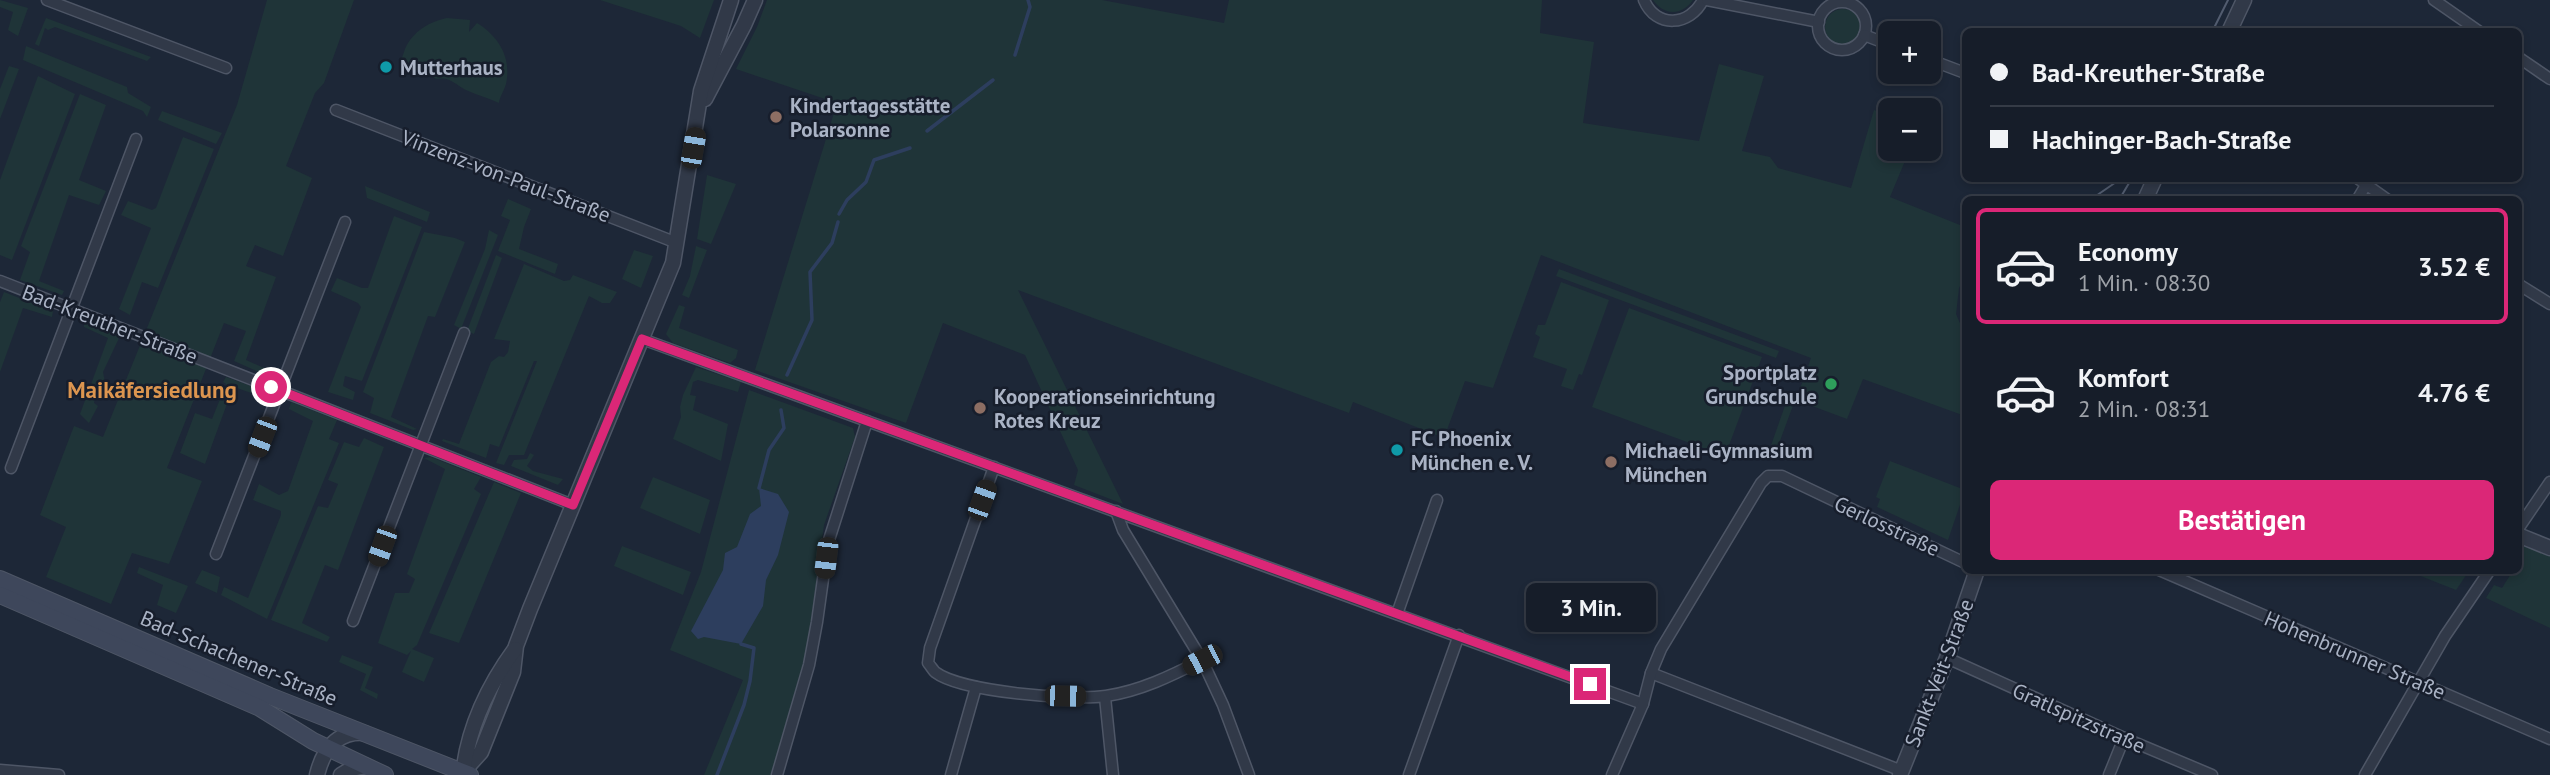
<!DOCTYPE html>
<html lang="de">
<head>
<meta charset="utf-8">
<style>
  body { margin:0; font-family:"PT Sans",sans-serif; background:#1f2631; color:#f1f3f6; height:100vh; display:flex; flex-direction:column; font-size:26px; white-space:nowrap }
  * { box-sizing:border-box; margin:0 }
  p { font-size:23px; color:#9ea2a8 }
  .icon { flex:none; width:38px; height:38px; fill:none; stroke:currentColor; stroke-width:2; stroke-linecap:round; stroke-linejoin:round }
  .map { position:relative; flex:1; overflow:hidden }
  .details { position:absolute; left:1962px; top:196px; width:560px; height:378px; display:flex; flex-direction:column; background:#161d29; border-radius:10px; box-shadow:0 4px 10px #0003,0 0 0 2px #353b46 }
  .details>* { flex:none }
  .top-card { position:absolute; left:1962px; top:28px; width:560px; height:154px; border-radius:10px; box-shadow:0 4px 10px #0003,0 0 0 2px #353b46; display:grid; align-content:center; height:154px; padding:0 28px; background:#161d29 }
  .fabs { position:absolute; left:1878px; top:21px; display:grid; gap:14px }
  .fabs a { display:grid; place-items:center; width:63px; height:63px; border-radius:10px; background:#161d29; box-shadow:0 4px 10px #0003,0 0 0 2px #353b46; font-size:35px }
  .end { position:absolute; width:32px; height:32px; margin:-16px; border:9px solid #db2777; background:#fff; box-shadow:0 0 0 4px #fff }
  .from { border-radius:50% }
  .bubble { position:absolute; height:49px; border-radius:10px; background:#161d29; box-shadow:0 4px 10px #0003,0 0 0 2px #353b46; font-size:23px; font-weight:800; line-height:49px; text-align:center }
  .car { position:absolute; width:21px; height:42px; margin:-21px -10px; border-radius:9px; box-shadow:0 0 5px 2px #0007; background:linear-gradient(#222 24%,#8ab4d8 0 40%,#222 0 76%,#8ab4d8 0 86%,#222 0) }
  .top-card b { display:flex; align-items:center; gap:24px; height:66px; font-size:26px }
  .top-card b+b { border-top:2px solid #353b46 }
  .top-card i { width:18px; height:18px; background:#f1f3f6 }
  ul { padding:12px 0 0; list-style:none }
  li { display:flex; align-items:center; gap:21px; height:116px; margin:0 14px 10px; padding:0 14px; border:4px solid transparent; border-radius:10px }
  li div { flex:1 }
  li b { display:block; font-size:26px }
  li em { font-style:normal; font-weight:800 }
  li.on { border-color:#db2777 }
  li>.icon { width:63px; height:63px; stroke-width:1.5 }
  .cta { display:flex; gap:14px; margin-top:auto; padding:14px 28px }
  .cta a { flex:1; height:80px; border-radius:10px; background:#db2777; color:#fff; font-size:28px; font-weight:800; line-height:80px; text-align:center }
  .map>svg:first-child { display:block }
</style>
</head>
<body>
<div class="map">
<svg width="2550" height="775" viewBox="0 0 2550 775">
  <rect width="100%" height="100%" fill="#1d2737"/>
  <g fill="#1f3438">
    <path d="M0,0l28,8 -10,28 -10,-6 5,-18 -13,-5z"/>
    <path d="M267,0h87l-30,83 -9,10 -29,73 26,12 -29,78 -28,-11 -9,21 30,11 -30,83 27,12 -3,5 -36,-16 12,-30 -22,-8 -57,145 35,13 -33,83 -37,-11 -21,51 -65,-27 20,-50 -26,-12 34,-89 29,11 134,-332z"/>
    <path d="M600,0h114l-14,38 -19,-12z"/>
    <path d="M767,0h335l122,23 5,-23h313l-2,33 54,9 -11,81 116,18 20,-77 45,12 -22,75 28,6 8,11 73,20 23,-78 16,6v33h20l-20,48 75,30v49l-6,12 -3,26 9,21v81l-102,-37 -16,40 -51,-19 15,-42 -270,-103 -48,133 -28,-7 -21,57 -91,-36 -4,11 -331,-123 105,214 -49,-19 4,-15 -53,-115 -82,-32 -37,100 -151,-53 82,-267 -101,-34 21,-42z"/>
    <path d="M1653,0h40c-11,16 -29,16 -40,0z"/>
    <circle cx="1843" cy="27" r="18"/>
    <path d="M46,18l105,39 -4,4 -92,-34 -7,3 -3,-2 -6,18 -4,-2z"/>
    <path d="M447,18l23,2 -1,12 8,-9c21,13 35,34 29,61 -2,7 -7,14 -7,19 -11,-5 -22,-8 -33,-13 -9,-4 -16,-14 -29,-11l-38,-14c2,-4 4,-10 6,-16 8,-18 24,-27 42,-31z"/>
    <path d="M26,46l101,41 1,6 23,14 -4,10 -4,-6 -120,-51z"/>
    <path d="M9,66l10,3 -19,50v-30z"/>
    <path d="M38,76l37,18 -63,166 -12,-5v-75z"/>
    <path d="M80,94l26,11 -27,75 27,11 -7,14 -30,-10 -30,86 25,10 -2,4 -42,-15 10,-28 -9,-6z"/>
    <path d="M162,111l60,22 -6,11 -58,-24z"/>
    <path d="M183,137l31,12 -56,139 -16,-6 -12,33 -11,-6 32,-81 -30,-13 7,-14 24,9 4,-2z"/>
    <path d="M707,175l29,9 -25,60 -14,-5z"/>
    <path d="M365,186l65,26 -3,10 -60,-24z"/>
    <path d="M508,199l23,10 -7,18 -5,22 39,15 -3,10 -57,-23 12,-31 -9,-4z"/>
    <path d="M394,216l28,11 -60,154 -17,-5 -2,10 12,6 -2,8 -25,-8 33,-85 -3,-4 -27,-12 6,-13 25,10h6z"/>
    <path d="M489,230l9,5 -37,94 -7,-4 31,-76z"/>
    <path d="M424,232l31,6 10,4 -30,75 -7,-1 -37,101 26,12 -4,1 -43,-17 4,-15 -11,-6z"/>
    <path d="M696,246l11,4 -18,48 -7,-3 8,-19z"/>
    <path d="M634,250l19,6 -12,32 -19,-9z"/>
    <path d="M496,255l6,3 -28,76 -7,-3z"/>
    <path d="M524,264l40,17 6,-1 3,-5 44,17 -7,11h-8l-13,-7 -65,159h-15l-5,10 -8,-2 41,-102h-3l-35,86 -9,-3 -4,14 -44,-17 1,-2 16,5 32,-82 8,-6 5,1 4,-5 2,-11 -16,-2z"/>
    <path d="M1559,269l220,82 -3,7 -220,-82z"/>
    <path d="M1561,282l48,18 -27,75 -3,-1 -6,16 -12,-4 6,-17 -34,-12 7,-20 -5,-3 3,-9h7z"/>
    <path d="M4,292l49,19 -1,6 -29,-9 -23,64v-70z"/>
    <path d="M679,305l6,2 -6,21 59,22 -2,8 -6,5 -57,-20 -7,-9z"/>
    <path d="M1629,308l133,49 -37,99 -133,-49z"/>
    <path d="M84,322l36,14 -17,36 3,15 -10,5 -2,11 4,3 -9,17 -9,-9 28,-76 -24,-11z"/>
    <path d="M696,367l45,15 -3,10 -40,-12 -5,2 -3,13 6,1 -3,14 35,14 -7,37 -48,-22 8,-22 -1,-10 3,-12z"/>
    <path d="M226,377l39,14 -3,6 -25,-9 -5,2 -27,74 -25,-11 15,-40 17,6 14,-35 -3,-2z"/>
    <path d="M749,390l104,38 2,9 -31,88 -17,125 -36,125h-67l39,-95 -73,-30 31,-78z"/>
    <path d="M1788,397l7,3 -21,57 -6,-3z"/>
    <path d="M291,402l46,18 -8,19 10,4 -72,176 -46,-24 3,-8 24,11 33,-83v-4l-28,-11 6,-16 20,11 9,-4 25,-70 -24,-12z"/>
    <path d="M364,438l20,9 -46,123 -13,-5 -23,58 28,14 -3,5 -56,-22 47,-114 10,2 10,-24 -10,-4 16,-38 15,5z"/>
    <path d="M530,453l4,2 -7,11 6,5 30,8 -5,6 -47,-19 3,-6 13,-1z"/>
    <path d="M431,457l50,20 -7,12 7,5 -64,151 -5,4 22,9 -10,24 -22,-10 9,-21 -4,4 -29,-12 17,-50h14l6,-14 -8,-5 38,-105 -21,-11z"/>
    <path d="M1890,461l75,29 -17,50 -71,-33 3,-8 -4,-2z"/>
    <path d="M653,477l57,23 -10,34 -60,-26z"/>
    <path d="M494,482l27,11 -62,150 -30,-10z"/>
    <path d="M2524,542l26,11v75l-64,-30 8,-13 8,3 10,-16 -2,-1 8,-1v-18z"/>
    <path d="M622,546l69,26 -8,23 -69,-29z"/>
    <path d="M139,567l49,19 -12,27 -19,-8 6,-20 -26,-12z"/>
    <path d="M202,570l18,7 -3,16 -22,-10z"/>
    <path d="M2408,571h61l-13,19z"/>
    <path d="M342,655l31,12 -8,21 13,6 -1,5 -17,-9 6,-16 -27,-12z"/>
  </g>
  <path fill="#2d3e5e" d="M759,488l19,6 11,18 -11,43 -12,25 -3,26 -22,38 -37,-7 -6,2 -7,-8 32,-61 2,-17 12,-6 13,-33 11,-8z"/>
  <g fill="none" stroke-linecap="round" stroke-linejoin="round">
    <g stroke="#2d3e5e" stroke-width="3.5">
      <path d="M1015,55l15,-48 -2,-7"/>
      <path d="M927,131l66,-51"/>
      <path d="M839,214l8,-14 19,-18 8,-22 36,-12"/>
      <path d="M787,375l25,-55 -2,-48 22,-29 6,-21"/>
      <path d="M759,488l10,-38 15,-22 -3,-18"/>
      <path d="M717,775l27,-70 6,-24 4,-33 -13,-4"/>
    </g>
    <defs>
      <g id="minor">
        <path d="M47,0l179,68"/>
        <path d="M1644,0c12,29 46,26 59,0"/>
        <path d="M1707,0l112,22"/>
        <path d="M2434,0l46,32"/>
        <circle cx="1842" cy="26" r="24"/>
        <path d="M1864,35l26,10"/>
        <path d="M2518,57l32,22"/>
        <path d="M1928,59l37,14"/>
        <path d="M336,110l341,133"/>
        <path d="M2357,178l31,22"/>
        <path d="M2357,200l9,-15"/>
        <path d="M0,281l573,224"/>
        <path d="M2518,284l32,20"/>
        <path d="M642,339l1001,365"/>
        <path d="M994,467l-64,181 -2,15c1,1 6,8 7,9 26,20 137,29 171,24 34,-5 65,-20 96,-36"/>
        <path d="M11,468l125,-329"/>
        <path d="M1116,511l7,19 79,130 21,45 26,70"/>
        <path d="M2518,529l32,-47"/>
        <path d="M216,554l129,-332"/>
        <path d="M2159,570l391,169"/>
        <path d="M1397,614l40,-114"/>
        <path d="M353,621l111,-288"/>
        <path d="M1947,658l177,80 88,37"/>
        <path d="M1651,673l251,98"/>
        <path d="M1105,697l8,78"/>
        <path d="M0,770l59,5"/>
        <path d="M777,775l32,-110 8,-43 11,-79 39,-122"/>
        <path d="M951,775l25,-88"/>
        <path d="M1409,775l50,-140"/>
        <path d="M1612,775l31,-71 8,-31 10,-24 100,-166 7,-7h14l183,87"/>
        <path d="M2109,775l15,-37"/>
        <path d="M2365,775l80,-139 45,-66"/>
      </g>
      <g id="tertiary">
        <path d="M2229,32l15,-32"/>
        <path d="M705,99l39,-74 11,-25"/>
        <path d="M2145,200l10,-22"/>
        <path d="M2518,535l32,13"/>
        <path d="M463,772l18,-20 32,-80 3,-26 14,-37 143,-346 28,-172 30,-91"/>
        <path d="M463,774c5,-46 25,-88 52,-125"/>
        <path d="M317,775c6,-25 20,-44 47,-42"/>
        <path d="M341,775l10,-6 15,-3"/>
        <path d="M1900,775l47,-117 30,-88"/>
      </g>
      <g id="secondary">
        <path d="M0,579l270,117 200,79"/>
        <path d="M0,595l260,113 53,33 72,34"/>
      </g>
    </defs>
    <use href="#minor" stroke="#4e5666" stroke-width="13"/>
    <use href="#tertiary" stroke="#4e5666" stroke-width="17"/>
    <use href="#secondary" stroke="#4e5666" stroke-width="18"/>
    <use href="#minor" stroke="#313948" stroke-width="10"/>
    <use href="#tertiary" stroke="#313948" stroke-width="14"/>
    <use href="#secondary" stroke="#3e475b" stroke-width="16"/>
    <g stroke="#525c6f" stroke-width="2">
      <path d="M2212,32l16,-32"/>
      <path d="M2090,200l32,-22"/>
      <path d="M2119,200l13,-22"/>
    </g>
  </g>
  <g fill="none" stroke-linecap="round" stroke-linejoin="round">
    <path stroke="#db2777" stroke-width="9" d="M271,387l302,118 69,-166 948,345"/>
  </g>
  <g fill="#0f9aa8" stroke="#171e2c" stroke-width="2.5">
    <circle cx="386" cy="67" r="7"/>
    <circle cx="1397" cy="450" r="7"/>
  </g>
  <g fill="#8d6e63" stroke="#171e2c" stroke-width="2.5">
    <circle cx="776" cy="117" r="7"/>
    <circle cx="980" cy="408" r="7"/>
    <circle cx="1611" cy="462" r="7"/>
  </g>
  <circle fill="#2e9e5b" stroke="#171e2c" stroke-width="2.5" cx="1831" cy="384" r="7"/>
  <g text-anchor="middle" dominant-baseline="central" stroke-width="5" stroke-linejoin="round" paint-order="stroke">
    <g font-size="21" font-weight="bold" fill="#aab3c5" stroke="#171e2c" text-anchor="start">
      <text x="400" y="67">Mutterhaus</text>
      <text x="790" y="105">Kindertagesstätte<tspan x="790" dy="24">Polarsonne</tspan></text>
      <text x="1817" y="372" text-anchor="end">Sportplatz<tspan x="1817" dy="24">Grundschule</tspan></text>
      <text x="994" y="396">Kooperationseinrichtung<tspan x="994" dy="24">Rotes Kreuz</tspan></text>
      <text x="1411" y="438">FC Phoenix<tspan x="1411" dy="24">München e. V.</tspan></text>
      <text x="1625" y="450">Michaeli-Gymnasium<tspan x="1625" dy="24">München</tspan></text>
    </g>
    <g font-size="21" fill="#aab3c5" stroke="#171e2c">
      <text transform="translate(506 176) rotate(21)">Vinzenz-von-Paul-Straße</text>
      <text transform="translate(110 324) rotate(21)">Bad-Kreuther-Straße</text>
      <text transform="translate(1887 526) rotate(25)">Gerlosstraße</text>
      <text transform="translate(2355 655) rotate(23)">Hohenbrunner Straße</text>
      <text transform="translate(239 658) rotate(23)">Bad-Schachener-Straße</text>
      <text transform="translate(1939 673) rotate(-69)">Sankt-Veit-Straße</text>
      <text transform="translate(2079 718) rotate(24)">Gratlspitzstraße</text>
    </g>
    <g font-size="23" font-weight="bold" fill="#dc954f" stroke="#171e2c">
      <text x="152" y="389">Maikäfersiedlung</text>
    </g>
  </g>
</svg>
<div class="fabs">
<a>+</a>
<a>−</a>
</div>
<i class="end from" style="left:271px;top:387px"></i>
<i class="end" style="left:1590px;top:684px"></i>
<div class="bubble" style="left:1526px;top:583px;width:130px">3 Min.</div>
<i class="car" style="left:693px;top:148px;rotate:10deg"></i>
<i class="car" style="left:262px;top:437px;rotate:201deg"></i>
<i class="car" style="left:982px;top:500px;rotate:20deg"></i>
<i class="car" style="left:382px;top:546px;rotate:200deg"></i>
<i class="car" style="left:826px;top:558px;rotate:187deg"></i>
<i class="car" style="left:1202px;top:660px;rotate:243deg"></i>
<i class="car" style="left:1065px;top:696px;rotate:91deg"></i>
<div class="top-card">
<b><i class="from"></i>Bad-Kreuther-Straße</b>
<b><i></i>Hachinger-Bach-Straße</b>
</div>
<section class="details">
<ul>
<li class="on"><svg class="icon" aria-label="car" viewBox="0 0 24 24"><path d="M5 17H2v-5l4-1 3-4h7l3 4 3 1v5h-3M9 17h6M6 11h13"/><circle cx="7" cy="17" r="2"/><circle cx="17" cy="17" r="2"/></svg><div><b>Economy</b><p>1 Min. · 08:30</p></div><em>3.52 €</em></li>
<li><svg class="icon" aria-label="car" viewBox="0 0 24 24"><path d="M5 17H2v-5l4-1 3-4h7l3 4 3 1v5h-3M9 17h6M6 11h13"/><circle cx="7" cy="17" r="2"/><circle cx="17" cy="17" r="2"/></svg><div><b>Komfort</b><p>2 Min. · 08:31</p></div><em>4.76 €</em></li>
</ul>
<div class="cta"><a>Bestätigen</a></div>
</section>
</div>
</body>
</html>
